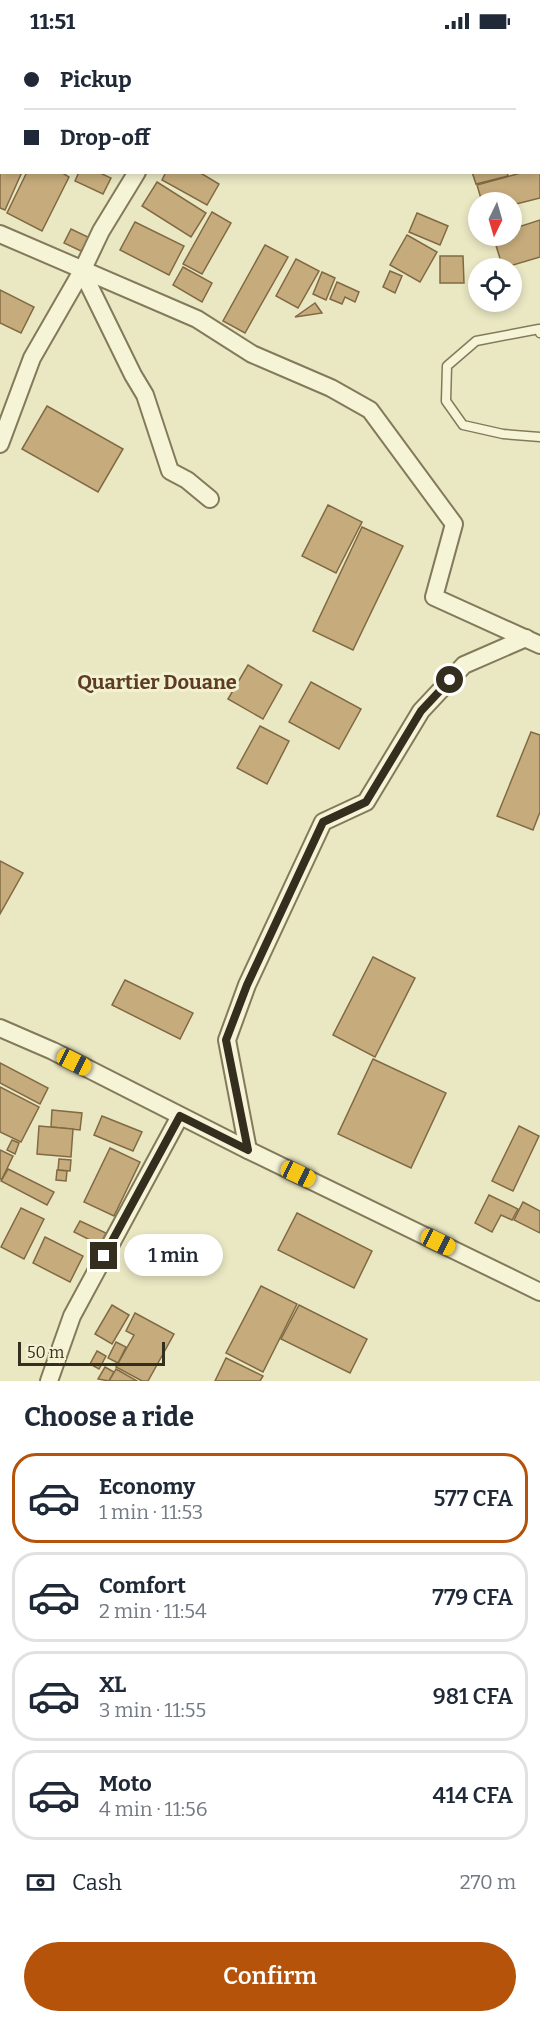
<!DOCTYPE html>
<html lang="en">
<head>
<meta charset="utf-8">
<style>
  body { margin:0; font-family:Bitter,serif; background:#f6f6f7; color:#1f2937; height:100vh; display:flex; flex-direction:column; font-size:22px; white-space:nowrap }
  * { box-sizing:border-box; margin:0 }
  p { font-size:20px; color:#747a83 }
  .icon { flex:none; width:33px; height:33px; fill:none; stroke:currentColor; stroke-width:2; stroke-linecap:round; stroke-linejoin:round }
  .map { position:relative; height:1339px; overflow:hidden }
  .sheet { display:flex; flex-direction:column; background:#fff; flex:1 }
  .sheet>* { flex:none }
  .guide { position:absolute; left:0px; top:0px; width:540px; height:132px; box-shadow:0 3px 9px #0003; display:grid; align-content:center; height:132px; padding:0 24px; background:#fff }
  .needle { width:39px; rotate:185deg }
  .tools { position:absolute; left:468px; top:150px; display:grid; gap:12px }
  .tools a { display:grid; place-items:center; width:54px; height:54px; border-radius:50%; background:#fff; box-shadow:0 3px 9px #0003; font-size:30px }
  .scale { position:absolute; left:18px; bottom:15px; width:147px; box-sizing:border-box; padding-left:6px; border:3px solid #342e1e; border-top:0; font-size:16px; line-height:21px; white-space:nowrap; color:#342e1e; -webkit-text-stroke:4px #f2f1d2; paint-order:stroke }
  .end { position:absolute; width:27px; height:27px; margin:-14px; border:8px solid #342e1e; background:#fff; box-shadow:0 0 0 3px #fff }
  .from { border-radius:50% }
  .bubble { position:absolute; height:42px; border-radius:21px; background:#fff; box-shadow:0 3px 9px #0003; font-size:20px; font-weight:600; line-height:42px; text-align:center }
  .car { position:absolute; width:18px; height:36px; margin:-18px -9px; border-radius:8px; box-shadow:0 0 4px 2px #0007; background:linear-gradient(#f5c518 24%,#345 0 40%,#f5c518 0 76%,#345 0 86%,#f5c518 0) }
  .guide b { display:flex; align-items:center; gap:21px; height:57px; font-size:22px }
  .guide b+b { border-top:2px solid #e0e1e3 }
  .guide i { width:15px; height:15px; background:#1f2937 }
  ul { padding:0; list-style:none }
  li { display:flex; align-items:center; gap:18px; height:90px; margin:0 12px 9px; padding:0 12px; border:3px solid #e0e1e3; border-radius:24px }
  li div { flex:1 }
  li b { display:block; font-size:22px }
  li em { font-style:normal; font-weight:600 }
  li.active { border-color:#b45309 }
  li>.icon { width:54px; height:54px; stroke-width:1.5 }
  h2 { padding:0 24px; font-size:27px; line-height:72px }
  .pay { display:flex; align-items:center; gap:15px; height:66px; padding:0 24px; font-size:22px }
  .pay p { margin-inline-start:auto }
  .cta { display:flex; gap:12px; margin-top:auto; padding:12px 24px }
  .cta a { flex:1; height:69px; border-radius:36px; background:#b45309; color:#fff; font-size:24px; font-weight:600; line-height:69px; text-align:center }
  .status { display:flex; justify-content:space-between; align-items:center; height:42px; padding:0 30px; background:#fff; direction:ltr }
  .status svg { height:16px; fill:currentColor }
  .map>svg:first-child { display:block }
</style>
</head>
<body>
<div class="status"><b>11:51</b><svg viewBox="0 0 49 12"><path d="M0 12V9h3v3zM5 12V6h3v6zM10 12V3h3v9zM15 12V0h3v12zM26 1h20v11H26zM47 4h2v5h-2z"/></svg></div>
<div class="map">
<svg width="540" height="1339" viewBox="0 0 540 1339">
  <rect width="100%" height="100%" fill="#eae8c3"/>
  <g fill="#c6ac7c" stroke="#816a43" stroke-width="1.5">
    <path d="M9,0h48v2z"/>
    <path d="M540,5v62l-2,1v-62z"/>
    <path d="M0,99l2,31h20l-17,38 -5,-2z"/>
    <path d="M538,126h2v30l-28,7v-3h-30l-5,-17 47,-13h14z"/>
    <path d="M27,130h34l8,5 -27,54 -35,-18z"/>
    <path d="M79,130h19l13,6 -8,16 -28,-13z"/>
    <path d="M166,130h33l20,12 -12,21 -45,-25z"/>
    <path d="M472,130h35l1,4 -32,8z"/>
    <path d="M157,140l49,31 -15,24 -49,-31z"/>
    <path d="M212,170l19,11 -29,51 -19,-10z"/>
    <path d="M417,171l31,13 -8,19 -31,-13z"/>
    <path d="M540,178v37l-37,11 -10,-32h19v-7z"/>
    <path d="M135,180l49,24 -15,29 -49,-25z"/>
    <path d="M71,187l19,9 -7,14 -19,-9z"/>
    <path d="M407,193l30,17 -17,30 -30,-17z"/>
    <path d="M265,203l23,12 -43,76 -22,-12z"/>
    <path d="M440,214h23l1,27h-24z"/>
    <path d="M296,217l23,12 -21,37 -22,-12z"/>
    <path d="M183,225l29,16 -10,19 -29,-17z"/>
    <path d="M390,229l12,5 -7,17 -12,-6z"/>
    <path d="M322,230l13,6 -9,22 -13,-6z"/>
    <path d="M337,240l22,10 -4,10 -10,-5 -3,7 -12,-5z"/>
    <path d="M0,248l34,17 -13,26 -21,-10z"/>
    <path d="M315,261l7,10 -27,4z"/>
    <path d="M47,364l76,43 -25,43 -76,-43z"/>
    <path d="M328,463l34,17 -26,51 -34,-17z"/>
    <path d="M362,485l41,19 -50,104 -40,-19z"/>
    <path d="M248,623l34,20 -19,34 -35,-20z"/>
    <path d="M311,640l50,27 -22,40 -50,-27z"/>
    <path d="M260,684l29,15 -22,43 -30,-16z"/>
    <path d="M531,690l9,3v77l-7,18 -36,-14z"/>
    <path d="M0,819l23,12 -23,41z"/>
    <path d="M373,915l42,21 -40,79 -42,-22z"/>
    <path d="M125,938l68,33 -13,26 -68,-34z"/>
    <path d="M373,1017l73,34 -35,75 -73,-34z"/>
    <path d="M0,1021l48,25 -8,16 -40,-21z"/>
    <path d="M0,1045l39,20 -18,35 -21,-10z"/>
    <path d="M52,1068l30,3 -2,17 -29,-3z"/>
    <path d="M102,1074l40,16 -9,19 -39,-16z"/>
    <path d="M39,1084l34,3 -2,28 -34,-3z"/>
    <path d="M519,1084l20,10 -26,55 -21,-10z"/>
    <path d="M12,1098l7,3 -4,11 -8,-4z"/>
    <path d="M110,1106l30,14 -26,54 -30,-14z"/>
    <path d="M0,1108l13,6 -11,23h-2z"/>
    <path d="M59,1117l12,1 -1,11 -12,-1z"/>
    <path d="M8,1127l46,23 -7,13 -46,-24z"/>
    <path d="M57,1128l10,1 -1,10 -10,-1z"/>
    <path d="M489,1153l29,14 -6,11 -11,-5 -9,17 -17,-9z"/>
    <path d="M523,1160l17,9v22l-26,-13z"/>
    <path d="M21,1166l23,11 -20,40 -23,-12z"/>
    <path d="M297,1171l75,38 -18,37 -76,-38z"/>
    <path d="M80,1179l26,12 -6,12 -26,-13z"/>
    <path d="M45,1195l38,19 -13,26 -37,-19z"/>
    <path d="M261,1244l36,18 -34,68 -37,-19z"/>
    <path d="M112,1263l17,10 -17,29 -17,-10z"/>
    <path d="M299,1263l68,34 -17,34 -69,-34z"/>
    <path d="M135,1271l39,21 -26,47h-6l-26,-14 18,-32 -8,-4z"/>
    <path d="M116,1300l10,5 -8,16 -10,-5z"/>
    <path d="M97,1309l9,5 -7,13 -9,-5z"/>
    <path d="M226,1316l37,18 -3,5h-45z"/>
    <path d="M105,1325l9,5 -5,9 -11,-2z"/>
    <path d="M116,1327l21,12h-28z"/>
  </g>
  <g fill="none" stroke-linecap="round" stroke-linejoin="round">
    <defs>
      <path id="lane" d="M540,291l-1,-4 -63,12 -29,25 -1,35 17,24 40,9 37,3"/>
      <g id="street">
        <path d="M120,0l3,2"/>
        <path d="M0,192l197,85 55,35 79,34 39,22 84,114 -20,73 106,48"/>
        <path d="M82,229l51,104 12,20 25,76 17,9 23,19"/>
        <path d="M0,402l32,-86 50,-87 19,-40 36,-59"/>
        <path d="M0,986l53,23 195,99 292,142"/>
        <path d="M248,1108l-21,-110 20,-55 76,-163 43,-20 55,-91 43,-46 62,-27"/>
        <path d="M49,1339l23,-65 108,-200"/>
      </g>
    </defs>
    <use href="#lane" stroke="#837a5b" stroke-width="11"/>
    <use href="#street" stroke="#837a5b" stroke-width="20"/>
    <use href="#lane" stroke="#f6f4d6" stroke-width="8"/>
    <use href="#street" stroke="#f6f4d6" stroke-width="16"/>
  </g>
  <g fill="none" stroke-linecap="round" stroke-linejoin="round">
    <path stroke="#342e1e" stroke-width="8" d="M104,1214l76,-140 68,34 -22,-110 21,-55 76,-163 43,-20 55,-91 29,-31"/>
  </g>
  <g text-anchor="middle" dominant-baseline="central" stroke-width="6" stroke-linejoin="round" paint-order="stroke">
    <g font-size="20" font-weight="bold" fill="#5e3c21" stroke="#f2f1d2">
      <text x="157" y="640">Quartier Douane</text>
    </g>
  </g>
</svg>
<div class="tools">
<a><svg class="needle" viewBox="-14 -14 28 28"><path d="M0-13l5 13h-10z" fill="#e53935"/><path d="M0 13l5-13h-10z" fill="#747a83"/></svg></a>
<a><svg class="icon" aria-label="locate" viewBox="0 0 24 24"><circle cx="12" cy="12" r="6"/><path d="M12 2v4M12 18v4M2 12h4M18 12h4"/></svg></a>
</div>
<div class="scale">50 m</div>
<i class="end from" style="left:450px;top:638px"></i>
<i class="end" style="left:104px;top:1214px"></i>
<div class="bubble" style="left:124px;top:1192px;width:99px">1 min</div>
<i class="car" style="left:74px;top:1020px;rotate:117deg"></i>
<i class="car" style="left:298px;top:1132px;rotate:115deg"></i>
<i class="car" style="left:438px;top:1200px;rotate:116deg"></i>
<div class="guide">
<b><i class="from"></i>Pickup</b>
<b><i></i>Drop-off</b>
</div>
</div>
<section class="sheet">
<h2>Choose a ride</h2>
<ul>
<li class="active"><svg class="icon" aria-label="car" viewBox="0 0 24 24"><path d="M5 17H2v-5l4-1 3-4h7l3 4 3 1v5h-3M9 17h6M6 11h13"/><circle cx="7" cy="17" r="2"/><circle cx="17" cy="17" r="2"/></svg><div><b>Economy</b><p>1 min · 11:53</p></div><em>577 CFA</em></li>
<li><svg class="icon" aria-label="car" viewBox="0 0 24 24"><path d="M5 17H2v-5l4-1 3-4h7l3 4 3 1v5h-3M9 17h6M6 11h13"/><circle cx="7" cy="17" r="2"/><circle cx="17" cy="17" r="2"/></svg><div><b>Comfort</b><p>2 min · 11:54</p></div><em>779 CFA</em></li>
<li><svg class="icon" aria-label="car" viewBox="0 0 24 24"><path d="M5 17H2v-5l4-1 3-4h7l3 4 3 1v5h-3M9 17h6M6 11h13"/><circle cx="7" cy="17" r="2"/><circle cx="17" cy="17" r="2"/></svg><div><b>XL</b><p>3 min · 11:55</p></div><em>981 CFA</em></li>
<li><svg class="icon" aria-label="car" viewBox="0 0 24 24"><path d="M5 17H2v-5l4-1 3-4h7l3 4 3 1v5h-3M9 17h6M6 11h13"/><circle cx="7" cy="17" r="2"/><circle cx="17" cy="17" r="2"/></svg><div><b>Moto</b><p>4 min · 11:56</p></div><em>414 CFA</em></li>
</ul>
<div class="pay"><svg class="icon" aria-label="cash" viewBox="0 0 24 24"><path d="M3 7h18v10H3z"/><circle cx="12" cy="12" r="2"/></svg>Cash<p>270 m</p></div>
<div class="cta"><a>Confirm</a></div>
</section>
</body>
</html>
